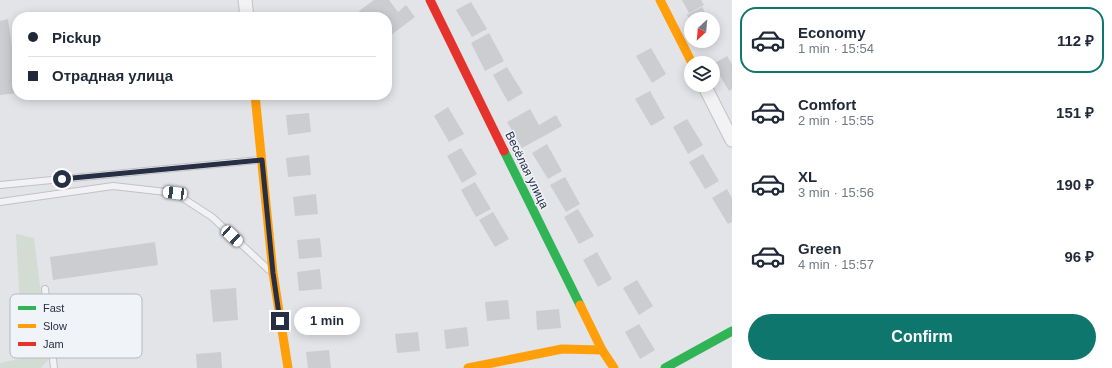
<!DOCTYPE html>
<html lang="en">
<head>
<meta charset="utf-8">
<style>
  body { margin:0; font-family:Helvetica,sans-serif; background:#f6f6f7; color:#1f2937; height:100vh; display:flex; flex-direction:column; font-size:15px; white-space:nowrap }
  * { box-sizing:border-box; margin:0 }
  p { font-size:13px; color:#747a83 }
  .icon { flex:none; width:22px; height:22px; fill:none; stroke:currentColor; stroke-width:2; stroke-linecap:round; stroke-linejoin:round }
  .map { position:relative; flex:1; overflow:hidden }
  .drawer { display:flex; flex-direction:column; background:#fff; width:380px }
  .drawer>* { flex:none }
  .top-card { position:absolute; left:12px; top:12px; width:380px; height:88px; border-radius:16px; box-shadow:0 2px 10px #0003; display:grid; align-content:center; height:88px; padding:0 16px; background:#fff }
  .needle { width:26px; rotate:206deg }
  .fabs { position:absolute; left:684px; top:12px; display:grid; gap:8px }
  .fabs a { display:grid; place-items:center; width:36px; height:36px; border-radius:50%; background:#fff; box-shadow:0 2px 10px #0003; font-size:20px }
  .end { position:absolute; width:18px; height:18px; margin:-9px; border:5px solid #272f44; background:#fff; box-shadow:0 0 0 2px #fff }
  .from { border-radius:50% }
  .bubble { position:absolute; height:28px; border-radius:14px; background:#fff; box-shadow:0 2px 10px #0003; font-size:13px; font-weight:700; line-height:28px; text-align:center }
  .car { position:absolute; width:12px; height:24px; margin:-12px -6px; border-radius:5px; box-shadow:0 0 3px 1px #0007; background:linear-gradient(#fff 24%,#345 0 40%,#fff 0 76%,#345 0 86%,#fff 0) }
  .top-card b { display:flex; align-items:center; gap:14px; height:38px; font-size:15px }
  .top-card b+b { border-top:1px solid #e0e1e3 }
  .top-card i { width:10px; height:10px; background:#1f2937 }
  ul { padding:7px 0 0; list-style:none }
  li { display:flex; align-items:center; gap:12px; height:66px; margin:0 8px 6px; padding:0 8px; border:2px solid transparent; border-radius:16px }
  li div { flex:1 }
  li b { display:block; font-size:15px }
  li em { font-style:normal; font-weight:700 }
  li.active { border-color:#0f766e }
  li>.icon { width:36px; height:36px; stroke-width:1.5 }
  .action { display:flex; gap:8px; margin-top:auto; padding:8px 16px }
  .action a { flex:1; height:46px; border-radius:24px; background:#0f766e; color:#fff; font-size:16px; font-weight:700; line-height:46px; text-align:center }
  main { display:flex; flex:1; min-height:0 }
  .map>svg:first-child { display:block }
</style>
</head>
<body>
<main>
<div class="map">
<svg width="732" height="368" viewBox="0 0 732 368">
  <rect width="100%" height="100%" fill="#e2e4e8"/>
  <path fill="#d2dcd3" d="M16,234l18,4 15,121 -8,9h-41v-5l23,-5z"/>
  <g fill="#cbcdd1">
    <path d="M374,0h15l9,12 8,-7 9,12 -28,21v-21h-24l-4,-6z"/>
    <path d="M682,0h19l3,5 -15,8z"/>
    <path d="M471,2l16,27 -15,8 -16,-27z"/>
    <path d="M702,7l7,12h-18v3l-4,-7z"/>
    <path d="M8,19l9,63v11l-17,2v-74z"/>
    <path d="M713,26l4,7 -4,3z"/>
    <path d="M489,33l15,28 -19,10 -14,-28z"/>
    <path d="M651,48l15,26 -14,9 -16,-27z"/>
    <path d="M727,56l5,8v25l-3,2 -16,-27z"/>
    <path d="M507,67l16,26 -15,9 -15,-27z"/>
    <path d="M650,91l15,27 -14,8 -16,-27z"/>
    <path d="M448,107l16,27 -15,8 -15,-26z"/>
    <path d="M530,109l9,16 17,-10 6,11 -40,22 -15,-26z"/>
    <path d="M309,113l2,19 -23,3 -2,-20z"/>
    <path d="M687,119l16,26 -15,9 -15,-27z"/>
    <path d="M547,144l15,27 -14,8 -16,-26z"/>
    <path d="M461,148l16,26 -15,9 -15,-27z"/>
    <path d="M703,154l16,27 -14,8 -16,-27z"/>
    <path d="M309,155l2,20 -23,2 -2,-19z"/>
    <path d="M565,177l15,27 -14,8 -16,-27z"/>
    <path d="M475,182l16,27 -15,8 -15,-27z"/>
    <path d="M727,189l5,9v24l-4,2 -16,-26z"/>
    <path d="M316,194l2,20 -23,2 -2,-19z"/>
    <path d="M578,209l16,27 -15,8 -15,-27z"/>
    <path d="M493,212l16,27 -14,8 -16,-27z"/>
    <path d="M320,238l2,19 -23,2 -2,-19z"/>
    <path d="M155,242l3,23 -105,15 -3,-23z"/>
    <path d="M597,252l15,27 -14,8 -15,-27z"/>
    <path d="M320,269l2,20 -23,2 -2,-19z"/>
    <path d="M637,280l16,26 -14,9 -16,-27z"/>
    <path d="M236,288l2,32 -25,2 -3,-32z"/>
    <path d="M508,300l2,19 -23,2 -2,-19z"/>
    <path d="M559,309l2,19 -24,2 -1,-19z"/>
    <path d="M324,314l1,19 -19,1 -1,-19z"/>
    <path d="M639,324l16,26 -15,9 -15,-27z"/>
    <path d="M467,327l2,19 -23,3 -2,-19z"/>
    <path d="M418,332l2,19 -23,2 -2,-19z"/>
    <path d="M329,350l2,18h-23l-2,-16z"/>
    <path d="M221,352l1,16h-25l-1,-14z"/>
  </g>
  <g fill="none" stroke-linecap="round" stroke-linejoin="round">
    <defs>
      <g id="lane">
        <path d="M0,185l259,-25"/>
        <path d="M0,202l113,-16 62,7 37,24 57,53"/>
        <path d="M45,289l9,79"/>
      </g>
      <g id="street">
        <path d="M245,0l2,17"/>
        <path d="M704,85l28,55"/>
      </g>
    </defs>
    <use href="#lane" stroke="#c0c2c6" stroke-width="8"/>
    <use href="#street" stroke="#c0c2c6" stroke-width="15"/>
    <use href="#lane" stroke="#f2f2f4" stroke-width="6"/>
    <use href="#street" stroke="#f2f2f4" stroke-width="13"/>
    <g stroke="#30b455" stroke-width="9">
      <path d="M504,151l76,154"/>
      <path d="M665,368l67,-37"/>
    </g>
    <g stroke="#ff9f0a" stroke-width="9">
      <path d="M660,0l32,63"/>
      <path d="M255,95l18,178 15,95"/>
      <path d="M580,305l22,45 12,18"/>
      <path d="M468,368l94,-19 40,1"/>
    </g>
    <path stroke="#e5322d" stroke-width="9" d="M430,0l74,151"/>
  </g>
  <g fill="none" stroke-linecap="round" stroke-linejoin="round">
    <path stroke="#272f44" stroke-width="5" d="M62,179l200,-19 11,113 7,48"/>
  </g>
  <g text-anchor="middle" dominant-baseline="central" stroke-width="3" stroke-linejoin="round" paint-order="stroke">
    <g font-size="12" fill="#272f44" stroke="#f0f3f8">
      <text transform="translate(527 170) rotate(64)">Весёлая улица</text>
    </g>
  </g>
  <rect x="10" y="294" width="132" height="64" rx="6" fill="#f0f3f8" stroke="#b4b8c2" stroke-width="1"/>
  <rect x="18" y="306" width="18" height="4" fill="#30b455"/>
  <rect x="18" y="324" width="18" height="4" fill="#ff9f0a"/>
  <rect x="18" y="342" width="18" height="4" fill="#e5322d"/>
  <g font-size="11" fill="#272f44">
    <text x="43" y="312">Fast</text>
    <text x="43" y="330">Slow</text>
    <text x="43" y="348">Jam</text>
  </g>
</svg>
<div class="fabs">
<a><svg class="needle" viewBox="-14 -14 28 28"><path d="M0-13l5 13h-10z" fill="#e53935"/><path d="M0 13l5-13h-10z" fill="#747a83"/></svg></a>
<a><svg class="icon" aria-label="layers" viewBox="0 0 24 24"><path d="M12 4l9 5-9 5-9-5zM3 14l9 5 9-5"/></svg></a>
</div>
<i class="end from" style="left:62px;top:179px"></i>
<i class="end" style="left:280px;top:321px"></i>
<div class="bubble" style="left:294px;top:307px;width:66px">1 min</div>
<i class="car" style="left:175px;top:193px;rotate:277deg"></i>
<i class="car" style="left:232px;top:236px;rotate:133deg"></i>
<div class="top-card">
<b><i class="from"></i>Pickup</b>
<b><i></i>Отрадная улица</b>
</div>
</div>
<section class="drawer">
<ul>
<li class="active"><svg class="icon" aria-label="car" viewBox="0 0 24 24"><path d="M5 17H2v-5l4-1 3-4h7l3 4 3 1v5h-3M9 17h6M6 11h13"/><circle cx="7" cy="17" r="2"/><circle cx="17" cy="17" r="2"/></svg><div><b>Economy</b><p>1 min · 15:54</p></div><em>112 ₽</em></li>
<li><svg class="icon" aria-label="car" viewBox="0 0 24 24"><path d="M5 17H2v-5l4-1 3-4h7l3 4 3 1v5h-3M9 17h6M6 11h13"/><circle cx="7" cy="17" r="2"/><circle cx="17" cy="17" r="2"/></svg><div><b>Comfort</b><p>2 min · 15:55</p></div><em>151 ₽</em></li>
<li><svg class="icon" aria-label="car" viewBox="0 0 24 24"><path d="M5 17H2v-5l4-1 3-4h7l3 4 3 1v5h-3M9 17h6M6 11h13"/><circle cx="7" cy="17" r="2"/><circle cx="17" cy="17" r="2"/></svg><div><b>XL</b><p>3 min · 15:56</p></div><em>190 ₽</em></li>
<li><svg class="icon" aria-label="car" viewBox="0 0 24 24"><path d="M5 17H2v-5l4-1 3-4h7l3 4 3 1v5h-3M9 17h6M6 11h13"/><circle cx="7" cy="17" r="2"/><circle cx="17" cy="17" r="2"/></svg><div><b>Green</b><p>4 min · 15:57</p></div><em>96 ₽</em></li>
</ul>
<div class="action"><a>Confirm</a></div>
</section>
</main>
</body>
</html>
